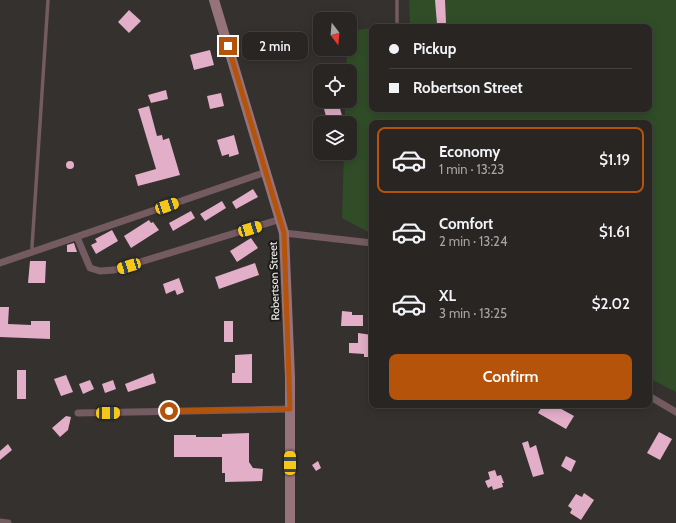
<!DOCTYPE html>
<html lang="en">
<head>
<meta charset="utf-8">
<style>
  body { margin:0; font-family:Cabin,sans-serif; background:#34312f; color:#f1f3f6; height:100vh; display:flex; flex-direction:column; font-size:15px; white-space:nowrap }
  * { box-sizing:border-box; margin:0 }
  p { font-size:13px; color:#a5a5a5 }
  .icon { flex:none; width:22px; height:22px; fill:none; stroke:currentColor; stroke-width:2; stroke-linecap:round; stroke-linejoin:round }
  .map { position:relative; flex:1; overflow:hidden }
  .details { position:absolute; left:369px; top:120px; width:283px; height:288px; display:flex; flex-direction:column; background:#282522; border-radius:8px; box-shadow:0 2px 10px #0003,0 0 0 1px #444240 }
  .details>* { flex:none }
  .hud { position:absolute; left:369px; top:24px; width:283px; height:88px; border-radius:8px; box-shadow:0 2px 10px #0003,0 0 0 1px #444240; display:grid; align-content:center; height:88px; padding:0 20px; background:#282522 }
  .needle { width:26px; rotate:164deg }
  .tools { position:absolute; left:313px; top:12px; display:grid; gap:8px }
  .tools a { display:grid; place-items:center; width:44px; height:44px; border-radius:8px; background:#282522; box-shadow:0 2px 10px #0003,0 0 0 1px #444240; font-size:20px }
  .end { position:absolute; width:18px; height:18px; margin:-9px; border:5px solid #b45309; background:#fff; box-shadow:0 0 0 2px #fff }
  .from { border-radius:50% }
  .bubble { position:absolute; height:28px; border-radius:8px; background:#282522; box-shadow:0 2px 10px #0003,0 0 0 1px #444240; font-size:13px; font-weight:600; line-height:28px; text-align:center }
  .car { position:absolute; width:12px; height:24px; margin:-12px -6px; border-radius:5px; box-shadow:0 0 3px 1px #0007; background:linear-gradient(#f5c518 24%,#345 0 40%,#f5c518 0 76%,#345 0 86%,#f5c518 0) }
  .hud b { display:flex; align-items:center; gap:14px; height:38px; font-size:15px }
  .hud b+b { border-top:1px solid #444240 }
  .hud i { width:10px; height:10px; background:#f1f3f6 }
  ul { padding:7px 0 0; list-style:none }
  li { display:flex; align-items:center; gap:12px; height:66px; margin:0 8px 6px; padding:0 12px; border:2px solid transparent; border-radius:8px }
  li div { flex:1 }
  li b { display:block; font-size:15px }
  li em { font-style:normal; font-weight:600 }
  li.selected { border-color:#b45309 }
  li>.icon { width:36px; height:36px; stroke-width:1.5 }
  .primary-button { display:flex; gap:8px; margin-top:auto; padding:8px 20px }
  .primary-button a { flex:1; height:46px; border-radius:8px; background:#b45309; color:#fff; font-size:16px; font-weight:600; line-height:46px; text-align:center }
  .map>svg:first-child { display:block }
</style>
</head>
<body>
<div class="map">
<svg width="676" height="523" viewBox="0 0 676 523">
  <rect width="100%" height="100%" fill="#35312e"/>
  <path fill="#314d28" d="M409,0h267v392l-27,-14v-255h-277v111l-30,-16 2,-65h6v-30h-5v-22h5v-30h-4l1,-22h3v-18l22,-3v81h277v-82h-266l27,-3z"/>
  <g fill="#e2aec8">
    <path d="M435,0h10l1,23 -9,1z"/>
    <path d="M129,10l12,11 -12,12 -11,-11z"/>
    <path d="M210,50l4,15 -20,5 -4,-15z"/>
    <path d="M166,90l2,9 -17,4 -3,-8z"/>
    <path d="M221,93l3,13 -14,3 -3,-13z"/>
    <path d="M339,105l5,18h-16l-4,-14z"/>
    <path d="M149,106l8,30 5,-1 1,5 6,-2 11,37 -42,11 -3,-11 21,-6 -18,-60z"/>
    <path d="M234,135l5,19 -10,3v-3l-7,2 -5,-16z"/>
    <circle cx="70" cy="165" r="4"/>
    <path d="M253,189l5,8 -22,12 -4,-7z"/>
    <path d="M222,201l4,7 -21,13 -5,-7z"/>
    <path d="M191,211l4,7 -22,13 -4,-8z"/>
    <path d="M149,220l2,3 2,-1 6,8 -28,18 -7,-12z"/>
    <path d="M112,230l6,11 -22,13 -5,-9 6,-3 -2,-3z"/>
    <path d="M251,238l7,10 -21,14 -7,-11z"/>
    <path d="M74,243l3,9h-10v-7z"/>
    <path d="M30,261h16l-1,22h-17z"/>
    <path d="M255,263l4,12 -40,14 -4,-12z"/>
    <path d="M179,278l5,14 -7,3 -2,-5 -9,4 -3,-10z"/>
    <path d="M0,307h9l-1,17 23,1v-4h19v18l-50,-2z"/>
    <path d="M342,311l10,1v3h11v11h-22z"/>
    <rect x="224" y="321" width="9" height="21"/>
    <path d="M358,333l14,2v22h-8v-3l-15,-1v-10h9z"/>
    <path d="M252,354v29h-20v-10h3v-18z"/>
    <rect x="17" y="370" width="9" height="29"/>
    <path d="M153,373l3,10 -28,9 -3,-8z"/>
    <path d="M66,375l7,17 -12,4 -7,-17z"/>
    <path d="M90,380l4,9 -11,5 -4,-10z"/>
    <path d="M113,380l3,9 -11,4 -3,-9z"/>
    <path d="M543,405h11l20,11 -8,13 -28,-16z"/>
    <path d="M66,416l5,1 -3,13 -8,7 -8,-9z"/>
    <path d="M659,432l13,7 -12,21 -13,-7z"/>
    <path d="M249,433v29l4,6 10,1 -1,12 -37,1v-9h-3v-16h-48v-22h22v2h26v-3z"/>
    <path d="M528,441l2,7 6,-3 8,29 -11,3 -11,-34z"/>
    <path d="M8,444l4,6 -12,10v-9z"/>
    <path d="M566,456l10,5 -5,11 -10,-6z"/>
    <path d="M318,461l3,7 -5,3 -4,-6z"/>
    <path d="M495,470l2,6 4,-1 3,8h-2l1,4 -10,3 -1,-4 -4,2 -3,-7 5,-2 -2,-7z"/>
    <path d="M584,493l10,7 -13,20 -11,-7 2,-4 -4,-3 8,-12 6,3z"/>
  </g>
  <g fill="none" stroke-linecap="round" stroke-linejoin="round">
    <g stroke="#735b61" stroke-width="3.5">
      <path d="M397,0v24"/>
      <path d="M33,252l-1,-5 16,-247"/>
    </g>
    <g stroke="#735b61" stroke-width="7">
      <path d="M284,233l88,10"/>
      <path d="M77,237l13,31 10,3 14,-1 167,-51"/>
      <path d="M0,263l266,-91"/>
      <path d="M649,396l27,16"/>
      <path d="M78,413l212,-4"/>
      <path d="M0,522l8,1"/>
    </g>
    <path stroke="#96727a" stroke-width="10" d="M214,0l70,233 6,144v146"/>
  </g>
  <g fill="none" stroke-linecap="round" stroke-linejoin="round">
    <path stroke="#b45309" stroke-width="5" d="M169,411l121,-2 -6,-176 -56,-187"/>
  </g>
  <g text-anchor="middle" dominant-baseline="central" stroke-width="4" stroke-linejoin="round" paint-order="stroke">
    <g font-size="11" fill="#f4f2ef" stroke="#1b1a18">
      <text transform="translate(274 281) rotate(-92)">Robertson Street</text>
    </g>
  </g>
</svg>
<div class="tools">
<a><svg class="needle" viewBox="-14 -14 28 28"><path d="M0-13l5 13h-10z" fill="#e53935"/><path d="M0 13l5-13h-10z" fill="#a5a5a5"/></svg></a>
<a><svg class="icon" aria-label="locate" viewBox="0 0 24 24"><circle cx="12" cy="12" r="6"/><path d="M12 2v4M12 18v4M2 12h4M18 12h4"/></svg></a>
<a><svg class="icon" aria-label="layers" viewBox="0 0 24 24"><path d="M12 4l9 5-9 5-9-5zM3 14l9 5 9-5"/></svg></a>
</div>
<i class="end from" style="left:169px;top:411px"></i>
<i class="end" style="left:228px;top:46px"></i>
<div class="bubble" style="left:242px;top:32px;width:66px">2 min</div>
<i class="car" style="left:167px;top:206px;rotate:71deg"></i>
<i class="car" style="left:250px;top:229px;rotate:73deg"></i>
<i class="car" style="left:129px;top:266px;rotate:253deg"></i>
<i class="car" style="left:108px;top:413px;rotate:89deg"></i>
<i class="car" style="left:290px;top:463px;rotate:0deg"></i>
<div class="hud">
<b><i class="from"></i>Pickup</b>
<b><i></i>Robertson Street</b>
</div>
<section class="details">
<ul>
<li class="selected"><svg class="icon" aria-label="car" viewBox="0 0 24 24"><path d="M5 17H2v-5l4-1 3-4h7l3 4 3 1v5h-3M9 17h6M6 11h13"/><circle cx="7" cy="17" r="2"/><circle cx="17" cy="17" r="2"/></svg><div><b>Economy</b><p>1 min · 13:23</p></div><em>$1.19</em></li>
<li><svg class="icon" aria-label="car" viewBox="0 0 24 24"><path d="M5 17H2v-5l4-1 3-4h7l3 4 3 1v5h-3M9 17h6M6 11h13"/><circle cx="7" cy="17" r="2"/><circle cx="17" cy="17" r="2"/></svg><div><b>Comfort</b><p>2 min · 13:24</p></div><em>$1.61</em></li>
<li><svg class="icon" aria-label="car" viewBox="0 0 24 24"><path d="M5 17H2v-5l4-1 3-4h7l3 4 3 1v5h-3M9 17h6M6 11h13"/><circle cx="7" cy="17" r="2"/><circle cx="17" cy="17" r="2"/></svg><div><b>XL</b><p>3 min · 13:25</p></div><em>$2.02</em></li>
</ul>
<div class="primary-button"><a>Confirm</a></div>
</section>
</div>
</body>
</html>
